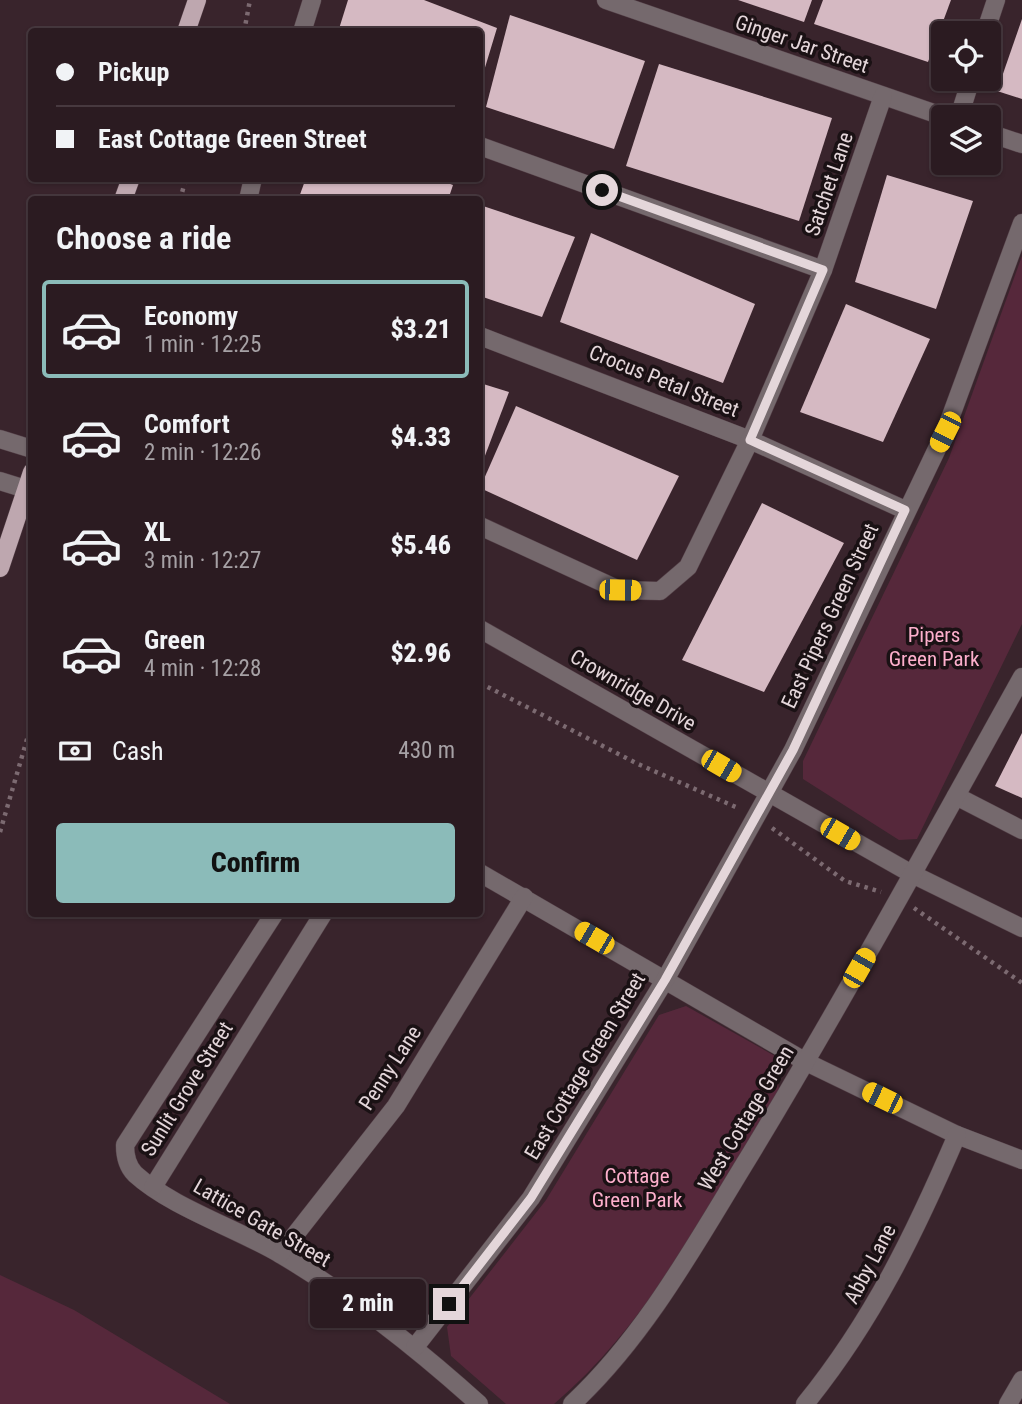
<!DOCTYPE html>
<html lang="en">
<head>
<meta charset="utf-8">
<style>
  body { margin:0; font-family:"Roboto Condensed",sans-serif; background:#33242a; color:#f1f3f6; height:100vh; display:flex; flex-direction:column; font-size:26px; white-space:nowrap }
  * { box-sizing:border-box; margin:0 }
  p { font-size:23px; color:#a6a1a5 }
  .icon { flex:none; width:38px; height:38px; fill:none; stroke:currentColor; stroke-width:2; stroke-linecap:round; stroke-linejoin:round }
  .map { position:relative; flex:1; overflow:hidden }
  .details { position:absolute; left:28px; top:196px; width:455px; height:721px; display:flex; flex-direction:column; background:#2b1b21; border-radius:7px; box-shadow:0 2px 5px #0004,0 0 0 2px #47393f }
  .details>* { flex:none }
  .guide { position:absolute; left:28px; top:28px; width:455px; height:154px; border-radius:7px; box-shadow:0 2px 5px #0004,0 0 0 2px #47393f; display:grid; align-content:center; height:154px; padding:0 28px; background:#2b1b21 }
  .tools { position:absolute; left:931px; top:21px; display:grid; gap:14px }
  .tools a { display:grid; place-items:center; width:70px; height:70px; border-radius:7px; background:#2b1b21; box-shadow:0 2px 5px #0004,0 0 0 2px #47393f; font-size:35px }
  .end { position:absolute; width:32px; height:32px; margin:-16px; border:9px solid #e4d6da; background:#111; box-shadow:0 0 0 4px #111 }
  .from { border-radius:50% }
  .bubble { position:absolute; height:49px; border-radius:7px; background:#2b1b21; box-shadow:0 2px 5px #0004,0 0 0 2px #47393f; font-size:23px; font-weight:800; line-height:49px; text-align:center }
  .car { position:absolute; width:21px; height:42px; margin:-21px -10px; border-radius:9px; box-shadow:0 0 5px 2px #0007; background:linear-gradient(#f5c518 24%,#345 0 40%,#f5c518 0 76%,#345 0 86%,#f5c518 0) }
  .guide b { display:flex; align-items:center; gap:24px; height:66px; font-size:26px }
  .guide b+b { border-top:2px solid #47393f }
  .guide i { width:18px; height:18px; background:#f1f3f6 }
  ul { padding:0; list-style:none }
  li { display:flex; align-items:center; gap:21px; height:98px; margin:0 14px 10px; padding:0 14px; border:4px solid transparent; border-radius:7px }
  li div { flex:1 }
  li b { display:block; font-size:26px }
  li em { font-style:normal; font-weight:800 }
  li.active { border-color:#8bbbb9 }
  li>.icon { width:63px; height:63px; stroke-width:1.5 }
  h2 { padding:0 28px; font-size:32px; line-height:84px }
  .pay { display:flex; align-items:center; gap:18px; height:77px; padding:0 28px; font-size:26px }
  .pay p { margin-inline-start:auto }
  .button { display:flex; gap:14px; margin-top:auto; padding:14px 28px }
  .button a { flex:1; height:80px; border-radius:7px; background:#8bbbb9; color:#111; font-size:28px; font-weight:800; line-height:80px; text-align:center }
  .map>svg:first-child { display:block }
</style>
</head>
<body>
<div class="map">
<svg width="1022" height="1404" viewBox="0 0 1022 1404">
  <rect width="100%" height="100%" fill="#39242c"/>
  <g fill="#56283b">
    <path d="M1022,256v368l-105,215 -18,1 -96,-61v-18l146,-303z"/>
    <path d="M686,1006l89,50 4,34c-66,108 -127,231 -225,314h-48l-55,-48 -4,-29 99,-127 113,-185z"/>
    <path d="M0,1275l74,35 156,94h-230z"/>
  </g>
  <g fill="#d5b9c2">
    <path d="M348,0h76l73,28 -17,56v-52h-142z"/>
    <path d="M738,0h74l-8,22z"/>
    <path d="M823,0h128l-23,62 -114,-38z"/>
    <path d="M510,15l135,46 -31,88 -128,-42z"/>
    <path d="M1022,19v80l-25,-8z"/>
    <path d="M659,64l173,54 -33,103 -173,-55z"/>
    <path d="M887,175l86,26 -37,108 -81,-27z"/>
    <path d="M306,178h128l19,7 -5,15h-150z"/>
    <path d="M480,205l95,32 -33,80 -62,-21z"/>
    <path d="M591,233l164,71 -32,79 -163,-61z"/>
    <path d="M846,304l84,35 -47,103 -83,-30z"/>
    <path d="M480,383l29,9 -29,77z"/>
    <path d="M516,406l163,70 -42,84 -157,-72z"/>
    <path d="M762,503l82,40 -80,149 -82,-32z"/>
    <path d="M1022,733v65l-27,-12z"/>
  </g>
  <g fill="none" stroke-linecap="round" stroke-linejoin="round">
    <defs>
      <g id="minor">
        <path d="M606,0l339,117"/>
        <path d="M302,32l10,-32"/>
        <path d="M985,33l11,-33"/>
        <path d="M959,117l12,-38"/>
        <path d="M989,133l33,11"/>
        <path d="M480,146l343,124"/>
        <path d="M248,200l5,-22"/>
        <path d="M480,336l270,104 155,70"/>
        <path d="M0,439l32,10"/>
        <path d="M0,481l32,10"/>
        <path d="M480,526l139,64 41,1 28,-24 62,-127 73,-170 60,-174"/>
        <path d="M480,629l432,245 110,54"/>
        <path d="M956,796l66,34"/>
        <path d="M480,873l326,189 151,73 65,25"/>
        <path d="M274,914l-149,231c0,11 2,21 10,29 36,33 101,54 145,80 71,42 138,95 199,150"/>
        <path d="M153,1187l170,-273"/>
        <path d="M280,1254l116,-148 128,-209"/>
        <path d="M415,1347l116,-149 134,-218 128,-230 152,-318 77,-209"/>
        <path d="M572,1404c75,-70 125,-163 178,-249 95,-157 183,-318 272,-478"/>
        <path d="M805,1404c68,-84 110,-171 152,-269"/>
        <path d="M1008,1404l14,-24"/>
      </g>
      <g id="major">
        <path d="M186,32l11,-32"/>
        <path d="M123,200l8,-22"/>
        <path d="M0,568l32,-96"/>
      </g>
    </defs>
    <use href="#minor" stroke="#544048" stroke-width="19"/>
    <use href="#major" stroke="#544048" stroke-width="19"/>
    <g stroke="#7c6a71" stroke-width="4.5" stroke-dasharray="3.5 5" stroke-linecap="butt">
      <path d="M244,32l6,-32"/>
      <path d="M180,200l6,-22"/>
      <path d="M480,683l158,81 100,44"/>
      <path d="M772,828l73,53 36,11"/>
      <path d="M0,832l32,-110"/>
      <path d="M914,908l108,75"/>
    </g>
    <use href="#minor" stroke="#75696d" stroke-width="18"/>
    <use href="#major" stroke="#bea7af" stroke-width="18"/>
  </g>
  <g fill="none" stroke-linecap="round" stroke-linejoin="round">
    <path stroke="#e4d6da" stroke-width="9" d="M449,1304l82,-106 134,-218 128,-230 112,-240 -155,-70 73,-170 -221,-80"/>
  </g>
  <g text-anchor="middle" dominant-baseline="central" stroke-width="7" stroke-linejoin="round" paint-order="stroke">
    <g font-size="21" fill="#e4d6da" stroke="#1a1114">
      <text transform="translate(802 44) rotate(19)">Ginger Jar Street</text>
      <text transform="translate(829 184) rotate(-71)">Satchet Lane</text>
      <text transform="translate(664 381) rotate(22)">Crocus Petal Street</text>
      <text transform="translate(830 616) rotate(-65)">East Pipers Green Street</text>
      <text transform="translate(633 690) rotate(30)">Crownridge Drive</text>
      <text transform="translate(585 1066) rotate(-59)">East Cottage Green Street</text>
      <text transform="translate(390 1068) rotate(-57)">Penny Lane</text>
      <text transform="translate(187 1089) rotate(-58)">Sunlit Grove Street</text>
      <text transform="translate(746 1118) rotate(-59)">West Cottage Green</text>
      <text transform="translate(262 1223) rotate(30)">Lattice Gate Street</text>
      <text transform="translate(870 1264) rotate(-62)">Abby Lane</text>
    </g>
    <g font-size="21" fill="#fdafcc" stroke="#1a1114">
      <text x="934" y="635">Pipers<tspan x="934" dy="24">Green Park</tspan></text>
      <text x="637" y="1176">Cottage<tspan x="637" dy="24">Green Park</tspan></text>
    </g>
  </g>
</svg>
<div class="tools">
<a><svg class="icon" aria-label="locate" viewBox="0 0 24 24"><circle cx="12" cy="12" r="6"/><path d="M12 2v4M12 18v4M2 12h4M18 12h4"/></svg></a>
<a><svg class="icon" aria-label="layers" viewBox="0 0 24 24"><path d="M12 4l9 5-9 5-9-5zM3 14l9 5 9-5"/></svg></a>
</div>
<i class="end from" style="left:602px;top:190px"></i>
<i class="end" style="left:449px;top:1304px"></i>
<div class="bubble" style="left:310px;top:1279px;width:116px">2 min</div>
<i class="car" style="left:945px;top:432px;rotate:207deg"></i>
<i class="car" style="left:620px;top:590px;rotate:91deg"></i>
<i class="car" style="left:721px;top:766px;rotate:120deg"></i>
<i class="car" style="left:840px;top:834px;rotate:120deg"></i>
<i class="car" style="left:594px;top:938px;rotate:300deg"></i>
<i class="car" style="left:859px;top:968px;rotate:30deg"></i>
<i class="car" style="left:882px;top:1098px;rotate:296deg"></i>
<div class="guide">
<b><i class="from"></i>Pickup</b>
<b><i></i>East Cottage Green Street</b>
</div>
<section class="details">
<h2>Choose a ride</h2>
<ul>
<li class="active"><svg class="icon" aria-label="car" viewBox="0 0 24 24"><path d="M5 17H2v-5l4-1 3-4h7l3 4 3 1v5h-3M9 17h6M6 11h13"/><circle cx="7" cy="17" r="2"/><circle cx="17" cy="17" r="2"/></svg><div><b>Economy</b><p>1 min · 12:25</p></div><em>$3.21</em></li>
<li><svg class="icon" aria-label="car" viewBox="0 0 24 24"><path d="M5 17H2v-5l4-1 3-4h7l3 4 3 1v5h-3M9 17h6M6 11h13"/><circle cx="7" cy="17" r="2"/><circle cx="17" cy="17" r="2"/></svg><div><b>Comfort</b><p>2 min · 12:26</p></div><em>$4.33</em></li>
<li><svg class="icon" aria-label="car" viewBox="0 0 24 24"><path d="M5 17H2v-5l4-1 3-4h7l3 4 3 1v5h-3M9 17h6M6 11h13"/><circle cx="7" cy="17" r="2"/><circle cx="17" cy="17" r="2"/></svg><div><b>XL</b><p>3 min · 12:27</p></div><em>$5.46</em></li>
<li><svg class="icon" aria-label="car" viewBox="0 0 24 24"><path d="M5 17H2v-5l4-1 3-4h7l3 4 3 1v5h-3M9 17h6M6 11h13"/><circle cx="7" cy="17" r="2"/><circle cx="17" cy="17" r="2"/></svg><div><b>Green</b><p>4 min · 12:28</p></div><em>$2.96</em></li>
</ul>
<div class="pay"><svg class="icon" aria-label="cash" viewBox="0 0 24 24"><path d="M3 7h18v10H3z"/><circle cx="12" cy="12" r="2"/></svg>Cash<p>430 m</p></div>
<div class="button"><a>Confirm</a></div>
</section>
</div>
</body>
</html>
